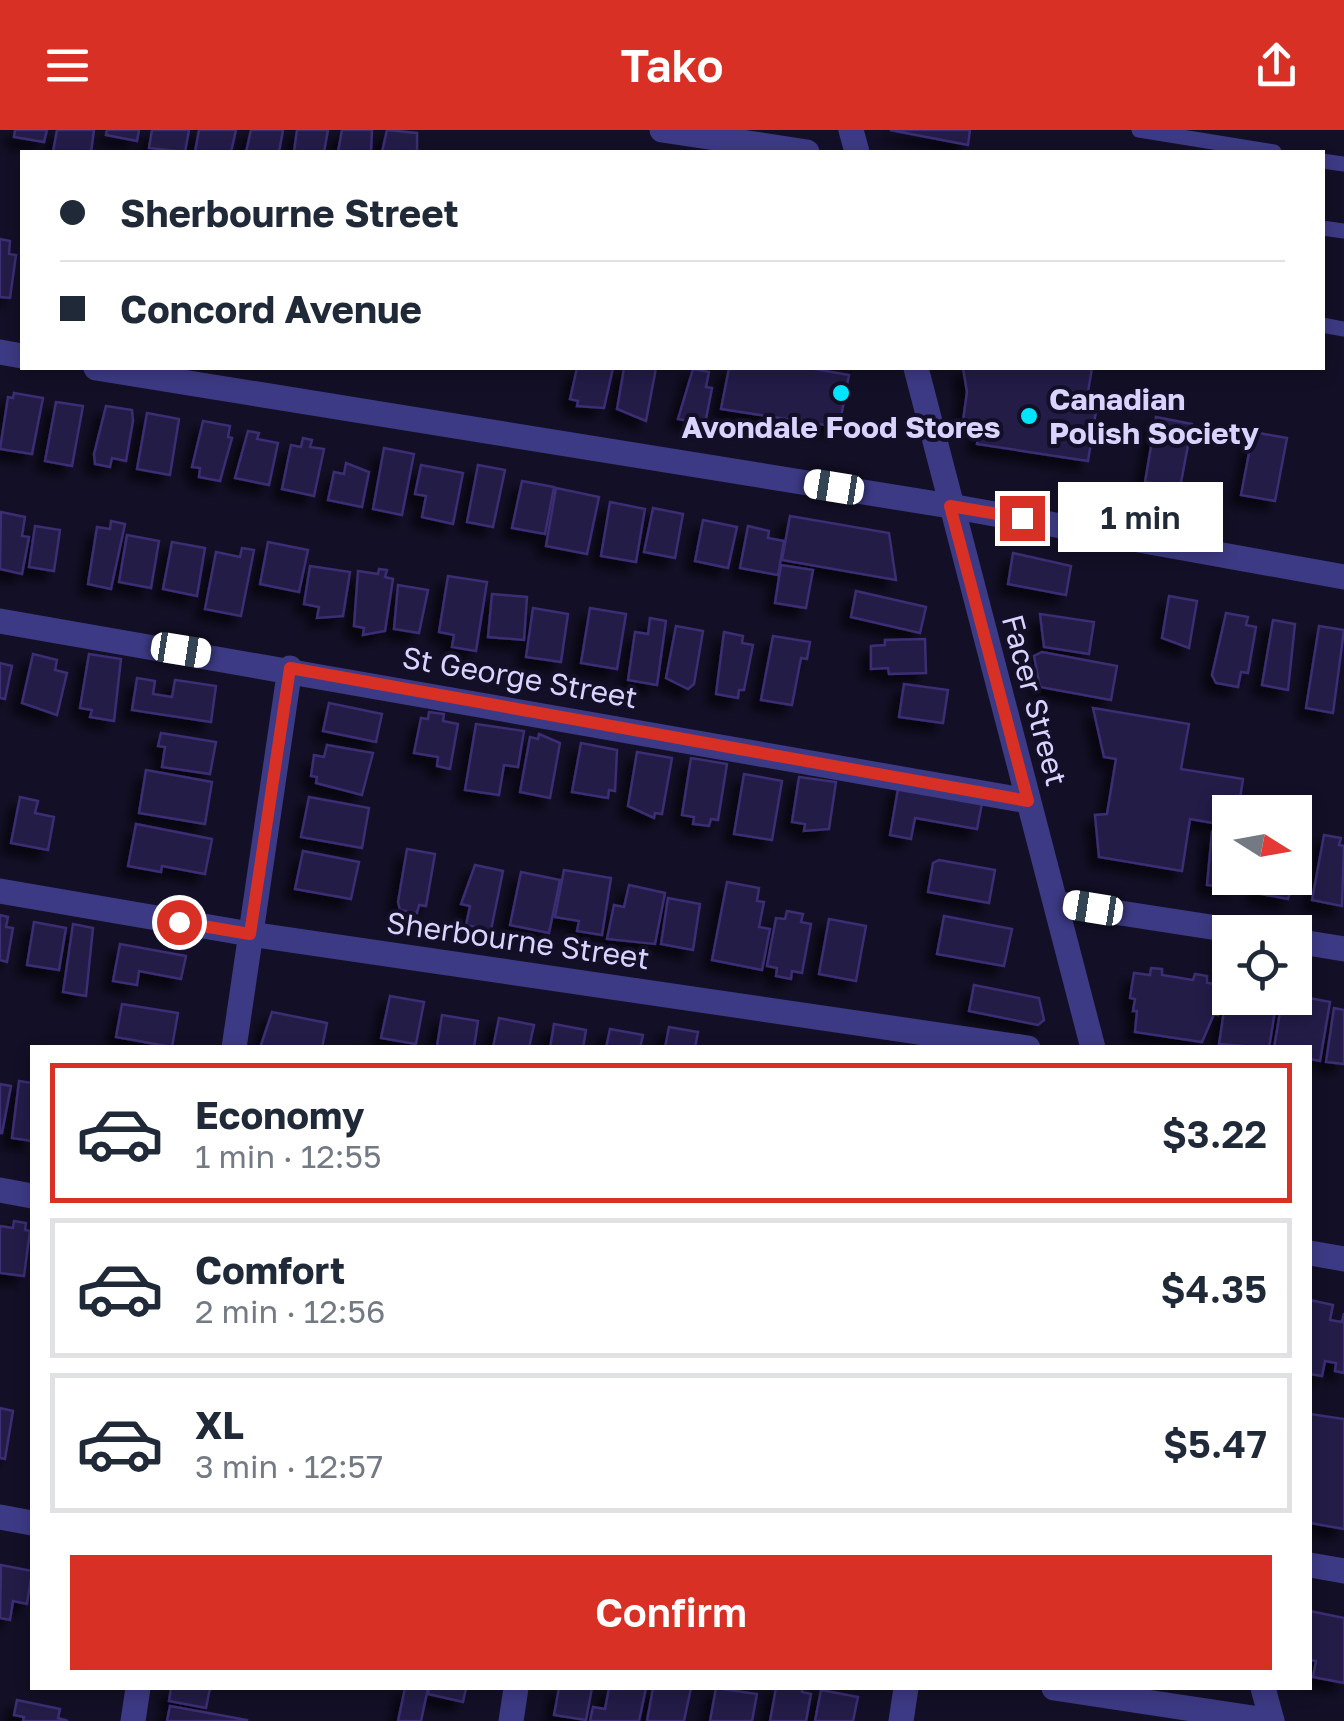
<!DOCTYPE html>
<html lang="en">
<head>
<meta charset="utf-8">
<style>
  body { margin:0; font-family:"Golos Text",sans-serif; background:#f6f6f7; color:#1f2937; height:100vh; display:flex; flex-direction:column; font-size:38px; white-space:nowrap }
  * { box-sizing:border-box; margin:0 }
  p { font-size:32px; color:#747a83 }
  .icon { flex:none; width:55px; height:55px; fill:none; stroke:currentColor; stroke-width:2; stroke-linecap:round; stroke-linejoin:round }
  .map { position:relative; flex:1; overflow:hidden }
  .drawer { position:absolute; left:30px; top:915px; width:1282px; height:645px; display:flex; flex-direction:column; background:#fff; border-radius:0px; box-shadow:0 5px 15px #0003 }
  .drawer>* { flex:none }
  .banner { position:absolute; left:20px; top:20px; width:1305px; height:220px; border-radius:0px; box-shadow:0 5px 15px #0003; display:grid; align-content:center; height:220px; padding:0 40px; background:#fff }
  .needle { width:65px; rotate:101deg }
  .controls { position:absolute; left:1212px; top:665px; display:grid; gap:20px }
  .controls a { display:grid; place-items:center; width:100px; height:100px; border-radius:0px; background:#fff; box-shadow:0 5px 15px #0003; font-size:50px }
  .end { position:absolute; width:45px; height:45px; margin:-22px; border:12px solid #d93025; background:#fff; box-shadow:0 0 0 5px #fff }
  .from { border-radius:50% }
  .bubble { position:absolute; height:70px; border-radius:0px; background:#fff; box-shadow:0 5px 15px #0003; font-size:32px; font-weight:600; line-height:70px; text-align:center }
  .car { position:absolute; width:30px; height:60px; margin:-30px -15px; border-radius:12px; box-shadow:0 0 8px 2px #0007; background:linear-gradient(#fff 24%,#345 0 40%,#fff 0 76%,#345 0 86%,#fff 0) }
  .banner b { display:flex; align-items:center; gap:35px; height:95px; font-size:38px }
  .banner b+b { border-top:2px solid #e0e1e3 }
  .banner i { width:25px; height:25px; background:#1f2937 }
  ul { padding:18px 0 0; list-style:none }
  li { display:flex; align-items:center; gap:30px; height:140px; margin:0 20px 15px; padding:0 20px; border:5px solid #e0e1e3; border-radius:0px }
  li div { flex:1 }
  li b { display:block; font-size:38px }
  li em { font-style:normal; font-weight:600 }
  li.current { border-color:#d93025 }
  li>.icon { width:90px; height:90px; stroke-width:1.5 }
  .primary-button { display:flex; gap:20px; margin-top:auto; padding:20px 40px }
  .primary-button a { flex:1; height:115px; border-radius:0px; background:#d93025; color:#fff; font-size:40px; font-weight:600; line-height:115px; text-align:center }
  header { display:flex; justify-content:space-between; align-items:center; height:130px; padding:0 40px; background:#d93025; color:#fff; font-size:45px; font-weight:600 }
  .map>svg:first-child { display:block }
</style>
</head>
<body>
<header><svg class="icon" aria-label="menu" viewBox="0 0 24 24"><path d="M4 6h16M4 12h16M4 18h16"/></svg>Tako<svg class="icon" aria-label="share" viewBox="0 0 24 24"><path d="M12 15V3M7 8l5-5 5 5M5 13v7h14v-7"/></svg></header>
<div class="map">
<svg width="1344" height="1591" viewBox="0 0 1344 1591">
  <defs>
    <filter id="shadow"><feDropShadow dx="-9" dy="9" stdDeviation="5" flood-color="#0009"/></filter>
  </defs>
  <rect width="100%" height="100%" fill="#130f26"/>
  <g fill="#241b47" stroke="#3b2d73" stroke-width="2.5" filter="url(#shadow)">
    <path d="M15,0h32l-3,12 -30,-5z"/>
    <path d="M57,0h37l-3,22h-38z"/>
    <path d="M107,0h32l-2,11 -31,-6z"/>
    <path d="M152,0h37l-4,22 -36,-4z"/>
    <path d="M199,0h37l-5,22h-36z"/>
    <path d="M251,0h32l-4,22h-33z"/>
    <path d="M297,0h31l-4,22h-30z"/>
    <path d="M342,0h30l-1,22h-33z"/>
    <path d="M387,0l30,3v19h-35z"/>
    <path d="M890,0h80l-2,15z"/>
    <path d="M0,109l10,2 -1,13 7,1 -6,43 -10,-1z"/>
    <path d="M577,238h36l-9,40 -27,-2 1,-5 -8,-2z"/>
    <path d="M624,238h32l-10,53 -29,-12z"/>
    <path d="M729,238h80l40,7 -10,52 -118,-18z"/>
    <path d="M963,238h129l-7,42 11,1 -8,50 -111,-17 4,-21 -18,-2 4,-29z"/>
    <path d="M693,239l16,3 -3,15 6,1 -7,36 -27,-5z"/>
    <path d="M14,263l29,5 -11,56 -32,-5 8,-52 5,1z"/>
    <path d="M56,272l27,4 -11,60 -27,-5z"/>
    <path d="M106,276l26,4 1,11 -7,40 -14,-3 -2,9 -15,-3 -1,-10z"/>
    <path d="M147,283l32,6 -9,56 -33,-6z"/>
    <path d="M1156,287l36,7 -12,64 -35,-6z"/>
    <path d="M203,291l27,5 -2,11 4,1 -12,43 -21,-4 1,-9 -8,-1z"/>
    <path d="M248,301l11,2 -2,6 21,4 -9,42 -34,-7z"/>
    <path d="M1253,302l34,6 -12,63 -34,-6z"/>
    <path d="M303,308l9,2 -2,7 14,2 -10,47 -32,-7 9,-44 10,2z"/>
    <path d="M384,318l30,6 -12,61 -29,-6z"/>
    <path d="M346,333l23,9 -7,35 -34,-7 6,-28 10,2z"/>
    <path d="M421,335l42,8 -10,51 -31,-7 4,-21 -11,-2z"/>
    <path d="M478,335l27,5 -12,57 -26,-5z"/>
    <path d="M522,351l32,6 -9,47 -33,-6z"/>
    <path d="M556,358l43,9 -12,57 -41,-8z"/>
    <path d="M610,372l35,7 -9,53 -35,-6z"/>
    <path d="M653,378l30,6 -8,44 -31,-6z"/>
    <path d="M1,382l24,5 -3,19 7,1 -7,37 -22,-5z"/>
    <path d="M790,386l99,17 7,47 -114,-20z"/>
    <path d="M703,390l34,7 -9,41 -33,-7z"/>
    <path d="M111,391l14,3 -14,65 -23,-5 9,-57 13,2z"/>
    <path d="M35,396l25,4 -6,41 -25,-4z"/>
    <path d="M748,396l21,5 -1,7 16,3 -6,34 -38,-7z"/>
    <path d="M127,405l32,6 -8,47 -32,-6z"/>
    <path d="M172,412l33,6 -8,48 -34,-7z"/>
    <path d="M268,412l40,8 -9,42 -39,-8z"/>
    <path d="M242,418l12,2 -13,66 -36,-7 11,-57 24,5z"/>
    <path d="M1013,423l58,13 -5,29 -58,-11z"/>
    <path d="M781,435l32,5 -7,38 -31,-5z"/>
    <path d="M310,436l40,6 -7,44 -26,2 2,-11 -15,-3z"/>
    <path d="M379,439l8,1 -2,7 8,2 -8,52 -22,4 1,-7 -10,-2 4,-55 20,3z"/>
    <path d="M448,446l39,6 -11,69 -24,-4 2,-12 -15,-3z"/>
    <path d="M398,455l30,5 -9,43 -25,-4z"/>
    <path d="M856,461l70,16 -6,26 -69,-16z"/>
    <path d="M492,464l35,3 -3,43 -36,-3z"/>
    <path d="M1169,466l28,5 -8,47 -27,-10z"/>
    <path d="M533,478l35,6 -7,48 -35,-5z"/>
    <path d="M590,478l36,6 -9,55 -36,-6z"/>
    <path d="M1226,483l22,4 -2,8 10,2 -8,46 -7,-1 -3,15 -22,-4 -4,-8z"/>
    <path d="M1040,484l54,8 -5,32 -45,-7z"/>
    <path d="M650,488l16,3 -9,64 -29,-5 7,-48 13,2z"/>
    <path d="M1273,490l22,4 -7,66 -26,-5z"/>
    <path d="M676,496l27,5 -9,53 -6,5 -22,-11z"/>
    <path d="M1319,496l25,4 -11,83 -27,-5z"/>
    <path d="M724,502l19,4 -1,7 11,2 -9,45h-5l-1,8 -22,-4z"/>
    <path d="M773,506l37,6 -3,17 -6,-1 -9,47 -31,-5z"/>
    <path d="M925,509l1,34 -37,1 -1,-6 -17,1v-23l14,-1v-5z"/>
    <path d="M1042,522l75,14 -6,34 -71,-13 -6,-31z"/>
    <path d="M33,524l24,6 -2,10 12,3 -10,42 -35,-12z"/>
    <path d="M89,524l32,5 -7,62 -24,-4 2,-7 -12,-2z"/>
    <path d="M0,533l12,3 -7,33 -5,-1z"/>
    <path d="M137,548l18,3 -2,13 19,3 3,-17 41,6 -5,36 -79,-12z"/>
    <path d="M904,554l44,6 -5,33 -44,-6z"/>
    <path d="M329,573l53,11 -6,28 -53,-11z"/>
    <path d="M1093,578l96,16 -8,45 62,10 -5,33h-8v14l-40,-7 -8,52 -83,-14 -4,-42 12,-1 9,-55 -12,-2z"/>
    <path d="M429,582l15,2 -1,7 15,3 -8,45 -13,-3 1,-9 -24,-4 7,-35 7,1z"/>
    <path d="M476,594l48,7 -6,36 -14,-2 -5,30 -34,-5z"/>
    <path d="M161,603l55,9 -6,32 -48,-7 3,-20 -7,-1z"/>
    <path d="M539,604l21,9 -10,55 -30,-6 10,-55 8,2z"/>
    <path d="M581,613l36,7 -2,41 -6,-1 -1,8 -36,-6z"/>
    <path d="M327,615l46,8 -11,42 -46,-12 1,-6 -6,-1 3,-21 10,2z"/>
    <path d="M637,622l35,6 -10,56 -7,-1 -1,5 -26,-12z"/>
    <path d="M691,628l36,6 -9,56 -7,-1 -2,7 -16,-2 1,-7 -12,-2z"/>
    <path d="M146,640l66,12 -7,42 -66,-11z"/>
    <path d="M744,644l38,7 -10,59 -38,-6z"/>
    <path d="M799,647l37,5 -7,47 -25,2 1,-7 -13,-2z"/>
    <path d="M899,653l84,15 -6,31 -62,-11 -4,21 -21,-4z"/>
    <path d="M20,667l18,4 -3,12 19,4 -6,33 -37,-7z"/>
    <path d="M309,667l60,11 -7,40 -61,-11z"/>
    <path d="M136,694l76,15 -7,35 -43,-8 -1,6 -33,-6z"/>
    <path d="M1212,702l18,2 4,54 -27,-3z"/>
    <path d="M1324,705l17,3 -2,7 5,1 -2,60 -30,-6z"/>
    <path d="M407,719l28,5 -9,52 -7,-1 -2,8 -17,-3 -2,-8z"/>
    <path d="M303,721l56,11 -8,37 -56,-10z"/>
    <path d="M939,730l56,10 -6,33 -61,-11 5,-29z"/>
    <path d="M475,735l28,6 -12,59 -25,-5 4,-19 -9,-2z"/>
    <path d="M564,740l47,8 -9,57 -25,-4 2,-10 -24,-4z"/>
    <path d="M521,742l39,8 -11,53 -39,-8z"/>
    <path d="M1259,748h35l-6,21 -32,-6z"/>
    <path d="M727,752l32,6 -2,13 7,1 -5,25 11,2 -8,41 -50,-10z"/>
    <path d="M629,755l36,8 -10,51 -48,-5 7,-34 10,2z"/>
    <path d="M668,768l32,6 -7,46 -32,-6z"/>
    <path d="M787,781l16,3 -2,8 10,2 -9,49 -10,-2 -1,8 -15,-3 1,-8 -10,-2 9,-48 9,1z"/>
    <path d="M0,785l8,2 -2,10 7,1 -6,34 -7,-2z"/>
    <path d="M944,786l68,13 -8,37 -67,-12z"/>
    <path d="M829,789l37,7 -10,55 -37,-7z"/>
    <path d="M34,792l32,6 -7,42 -32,-5z"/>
    <path d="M73,794l20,4 -7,68 -23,-4z"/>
    <path d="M120,814l66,12 -5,23 -42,-8 -2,14 -24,-4z"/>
    <path d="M1151,838l11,1v6l31,5 2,-6 12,2v7l15,2 -4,30 -4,-1 -12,28 -67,-10 2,-21h-4l2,-12 -5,-1 4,-25 16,2z"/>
    <path d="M974,855l65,13 5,22 -6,5 -69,-14z"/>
    <path d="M1227,861l3,7h47l-8,50 -50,-4z"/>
    <path d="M390,866l34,6 -8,42 -35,-6z"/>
    <path d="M1299,866l31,6 -10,59 -10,-2v-11h-36l8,-48 16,3z"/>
    <path d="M122,874l56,9 -6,34 -56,-10z"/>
    <path d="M1334,878l10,2v54l-18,-2z"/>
    <path d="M272,882l55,11 -5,25h-62z"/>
    <path d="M442,885l36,6 -4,27 -37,-2z"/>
    <path d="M499,888l35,7 -5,23h-36z"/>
    <path d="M554,894l32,6 -3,18h-33z"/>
    <path d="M669,897l29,5 -3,16h-30z"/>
    <path d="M610,899l33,6 -3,13h-34z"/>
    <path d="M19,951l13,2v58l-20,-3z"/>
    <path d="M0,954l11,2 -9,47h-2z"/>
    <path d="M14,1091l12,2 -1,7 5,1 -6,45 -24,-3v-47l13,2z"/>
    <path d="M1310,1170l23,5 -3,15 12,2 2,-9v60l-9,-2 1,-8 -11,-2 -3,15 -12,-2z"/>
    <path d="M0,1278l13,3 -8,48 -5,-1z"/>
    <path d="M1310,1284l34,5v110l-34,-6z"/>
    <path d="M1,1435l31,6 -5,33 -14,-3 -3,19 -10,-2z"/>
    <path d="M1310,1481l34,7v65l-31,-6 3,-16 -6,-1z"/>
    <path d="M171,1558h39l-4,20 -37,-7z"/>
    <path d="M405,1558h23l-7,33h-23z"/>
    <path d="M429,1558h37l-3,14 -35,-8z"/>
    <path d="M559,1558h33l-6,32 -32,-5z"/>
    <path d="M609,1558h37l-7,33h-49l3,-14 12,2z"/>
    <path d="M653,1558h38l-7,33h-37z"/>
    <path d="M716,1558l41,6 -5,27h-42z"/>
    <path d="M776,1558h26v4l9,2 -5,27h-36z"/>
    <path d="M821,1560l37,7 -5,24h-38z"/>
    <path d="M17,1570l43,9 -2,9 10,3h-45l1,-4 -10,-2z"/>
    <path d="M170,1576l77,14v1h-80z"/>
  </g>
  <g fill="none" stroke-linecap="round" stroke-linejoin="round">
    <g stroke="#3d3a85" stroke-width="15">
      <path d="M1139,0l135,22"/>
      <path d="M1322,31l22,3"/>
      <path d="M1322,98l22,3"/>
      <path d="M1322,195l22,4"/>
    </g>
    <g stroke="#3d3a85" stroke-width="25">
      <path d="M662,0l145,22"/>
      <path d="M851,0l6,22"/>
      <path d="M0,222l22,4"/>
      <path d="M96,238l854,138 394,71"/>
      <path d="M916,238l177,680"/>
      <path d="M0,491l1028,180"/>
      <path d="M0,761l250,43 778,114"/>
      <path d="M1056,773l187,29"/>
      <path d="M1295,811l49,8"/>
      <path d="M234,918l56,-380"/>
      <path d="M0,1060l32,6"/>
      <path d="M1310,1123l34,6"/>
      <path d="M0,1387l32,6"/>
      <path d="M1310,1435l34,6"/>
      <path d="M1054,1558l218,33"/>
      <path d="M1263,1558l9,33"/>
      <path d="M133,1591l5,-33"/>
      <path d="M511,1591l5,-33"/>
      <path d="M901,1591l5,-33"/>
    </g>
  </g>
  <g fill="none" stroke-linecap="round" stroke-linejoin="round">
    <path stroke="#d93025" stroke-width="12" d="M179,792l71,12 40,-266 738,133 -78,-295 72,12"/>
  </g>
  <g fill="#00e5ff" stroke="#130f26" stroke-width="4">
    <circle cx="841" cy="263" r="10"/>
    <circle cx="1029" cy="286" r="10"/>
  </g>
  <g text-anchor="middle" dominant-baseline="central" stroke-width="8" stroke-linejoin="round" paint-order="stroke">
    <g font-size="30" font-weight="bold" fill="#d9d4ff" stroke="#130f26" text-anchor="start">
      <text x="1049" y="269">Canadian<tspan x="1049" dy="34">Polish Society</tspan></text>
      <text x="841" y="297" text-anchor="middle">Avondale Food Stores</text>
    </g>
    <g font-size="30" fill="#d9d4ff" stroke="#130f26">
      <text transform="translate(520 547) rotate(10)">St George Street</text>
      <text transform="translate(1035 570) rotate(75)">Facer Street</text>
      <text transform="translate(518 810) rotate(8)">Sherbourne Street</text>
    </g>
  </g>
</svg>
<div class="controls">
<a><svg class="needle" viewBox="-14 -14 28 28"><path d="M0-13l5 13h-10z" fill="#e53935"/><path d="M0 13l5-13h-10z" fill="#747a83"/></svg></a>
<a><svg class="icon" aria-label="locate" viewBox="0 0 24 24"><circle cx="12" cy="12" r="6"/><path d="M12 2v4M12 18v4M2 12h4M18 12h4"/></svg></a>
</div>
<i class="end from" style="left:179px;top:792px"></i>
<i class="end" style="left:1022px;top:388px"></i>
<div class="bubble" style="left:1058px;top:352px;width:165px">1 min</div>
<i class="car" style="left:834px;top:357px;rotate:279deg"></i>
<i class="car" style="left:181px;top:520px;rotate:99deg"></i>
<i class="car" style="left:1093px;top:778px;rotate:279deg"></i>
<div class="banner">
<b><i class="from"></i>Sherbourne Street</b>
<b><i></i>Concord Avenue</b>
</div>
<section class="drawer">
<ul>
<li class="current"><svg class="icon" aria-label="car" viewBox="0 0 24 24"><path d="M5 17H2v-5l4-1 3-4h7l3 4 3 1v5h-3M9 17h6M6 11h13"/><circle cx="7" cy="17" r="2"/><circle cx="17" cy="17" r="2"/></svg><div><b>Economy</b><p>1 min · 12:55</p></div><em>$3.22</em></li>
<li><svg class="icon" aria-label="car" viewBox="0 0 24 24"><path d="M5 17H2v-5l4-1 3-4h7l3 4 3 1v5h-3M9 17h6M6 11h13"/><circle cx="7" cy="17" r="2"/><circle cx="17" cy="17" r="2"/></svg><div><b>Comfort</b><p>2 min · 12:56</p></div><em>$4.35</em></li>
<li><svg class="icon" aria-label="car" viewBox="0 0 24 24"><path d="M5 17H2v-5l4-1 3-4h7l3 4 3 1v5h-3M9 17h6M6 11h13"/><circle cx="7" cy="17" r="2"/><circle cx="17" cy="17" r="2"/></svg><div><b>XL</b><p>3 min · 12:57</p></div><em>$5.47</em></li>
</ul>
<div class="primary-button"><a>Confirm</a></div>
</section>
</div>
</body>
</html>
